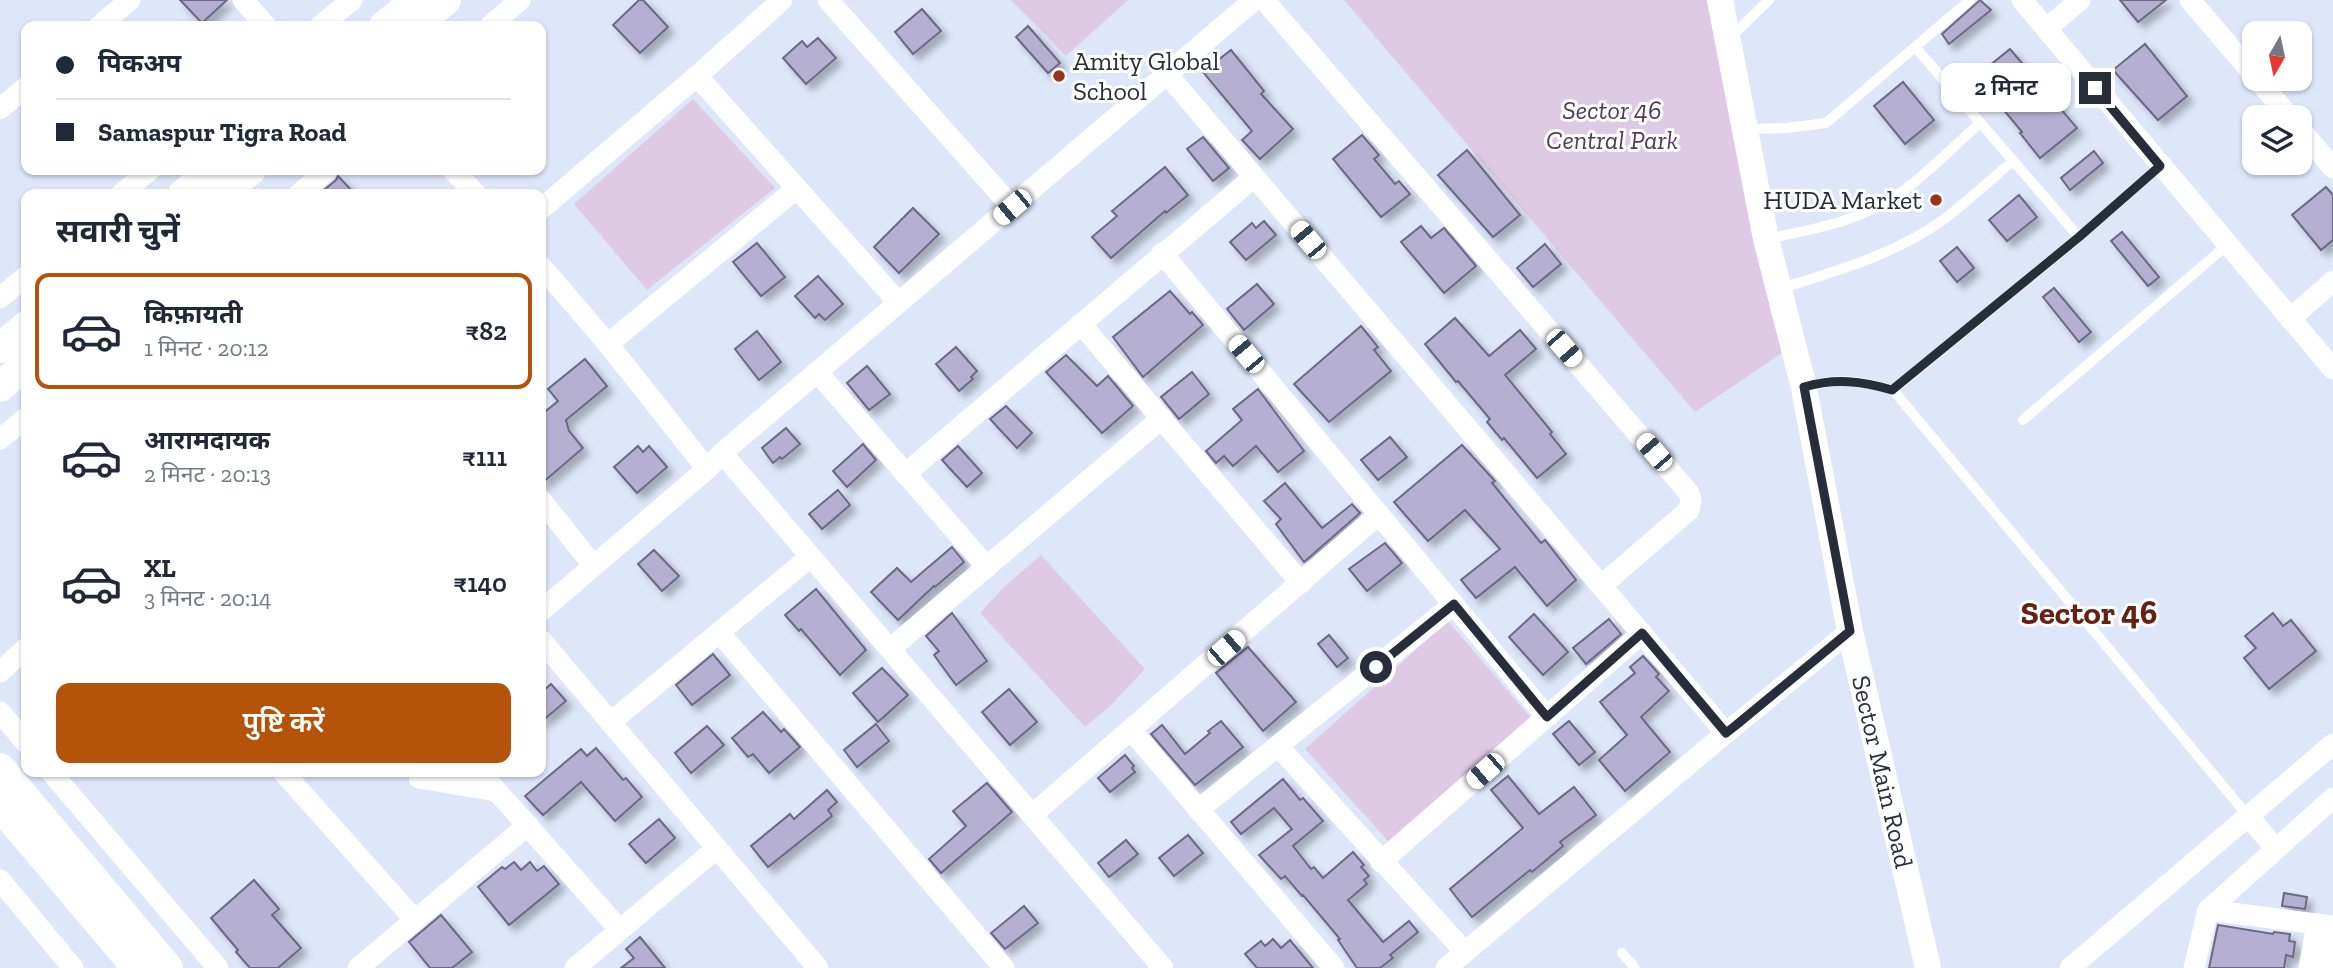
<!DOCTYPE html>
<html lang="hi">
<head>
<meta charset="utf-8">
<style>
  body { margin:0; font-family:"Zilla Slab","Noto Sans Devanagari",serif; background:#f6f6f7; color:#1f2937; height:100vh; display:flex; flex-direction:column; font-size:26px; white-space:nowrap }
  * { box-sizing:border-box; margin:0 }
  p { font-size:23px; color:#747a83 }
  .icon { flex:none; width:38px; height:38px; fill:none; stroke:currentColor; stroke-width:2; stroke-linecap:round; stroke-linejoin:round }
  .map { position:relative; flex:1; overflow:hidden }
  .panel { position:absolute; left:21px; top:189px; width:525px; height:588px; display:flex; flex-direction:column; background:#fff; border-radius:14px; box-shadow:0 2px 5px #0004 }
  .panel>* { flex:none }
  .banner { position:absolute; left:21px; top:21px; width:525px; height:154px; border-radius:14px; box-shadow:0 2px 5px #0004; display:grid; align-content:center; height:154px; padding:0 35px; background:#fff }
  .needle { width:46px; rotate:189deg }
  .tools { position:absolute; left:2242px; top:21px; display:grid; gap:14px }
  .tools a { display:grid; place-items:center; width:70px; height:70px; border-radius:14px; background:#fff; box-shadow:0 2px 5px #0004; font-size:35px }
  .end { position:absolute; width:32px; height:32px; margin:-16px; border:9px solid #272d39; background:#fff; box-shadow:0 0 0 4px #fff }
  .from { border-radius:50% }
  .bubble { position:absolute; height:49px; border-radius:14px; background:#fff; box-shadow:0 2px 5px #0004; font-size:23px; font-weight:600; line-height:49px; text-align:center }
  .car { position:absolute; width:21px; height:42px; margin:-21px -10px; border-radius:9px; box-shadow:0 0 5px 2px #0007; background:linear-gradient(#fff 24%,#345 0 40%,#fff 0 76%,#345 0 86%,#fff 0) }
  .banner b { display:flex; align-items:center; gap:24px; height:66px; font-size:26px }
  .banner b+b { border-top:2px solid #e0e1e3 }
  .banner i { width:18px; height:18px; background:#1f2937 }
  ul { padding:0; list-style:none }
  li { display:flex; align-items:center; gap:21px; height:116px; margin:0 14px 10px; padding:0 21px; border:4px solid transparent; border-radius:14px }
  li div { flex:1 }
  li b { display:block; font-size:26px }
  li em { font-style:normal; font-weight:600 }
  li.current { border-color:#b45309 }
  li>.icon { width:63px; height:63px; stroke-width:1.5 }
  h2 { padding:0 35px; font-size:32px; line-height:84px }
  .button { display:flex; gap:14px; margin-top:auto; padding:14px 35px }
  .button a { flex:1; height:80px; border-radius:14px; background:#b45309; color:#fff; font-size:28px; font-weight:600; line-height:80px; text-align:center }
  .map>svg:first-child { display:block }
</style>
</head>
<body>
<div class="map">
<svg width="2333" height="968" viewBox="0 0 2333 968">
  <defs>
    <filter id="shadow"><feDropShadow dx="6" dy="6" stdDeviation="3.5" flood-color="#0004"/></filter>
  </defs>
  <rect width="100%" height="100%" fill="#dee7fa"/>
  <g fill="#dfcae6">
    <path d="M1011,0h117l-62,56z"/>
    <path d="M1344,0h368l70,353 -87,59z"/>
    <path d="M693,99l82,89 -128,102 -73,-86z"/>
    <path d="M1041,555l104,114 -35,37 -25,21 -105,-114 24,-26z"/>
    <path d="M1448,621l83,97 -143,123 -83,-92z"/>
  </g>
  <g fill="#b5b0d1" stroke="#6c6785" stroke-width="2" filter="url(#shadow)">
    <path d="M180,0h47l-25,23z"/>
    <path d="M639,0h4l25,27 -28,26 -27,-28z"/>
    <path d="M1980,0l11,10 -42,34 -7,-10z"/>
    <path d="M2120,0h46l-28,22z"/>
    <path d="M922,9l19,22 -28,23 -18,-22z"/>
    <path d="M1028,26l32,37 -12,10 -32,-36z"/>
    <path d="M818,38l18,20 -30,26 -23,-26 19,-17 5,6z"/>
    <path d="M2145,44l42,52 -29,24 -45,-50z"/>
    <path d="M2010,49l67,79 -37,30 -20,-25 2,-1 -19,-23 2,-2 -27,-32z"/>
    <path d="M1231,50l33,41 -3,3 32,35 -33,30 -18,-19 10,-9 -49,-59z"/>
    <path d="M1903,82l31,38 -29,24 -31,-38z"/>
    <path d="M1362,135l17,20 -5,4 21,25 4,-3 11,13 -29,23 -48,-58z"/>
    <path d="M1203,137l26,31 -16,13 -26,-32z"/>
    <path d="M1467,150l53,65 -27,22 -55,-62z"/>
    <path d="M2094,151l9,12 -33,27 -9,-12z"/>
    <path d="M1165,167l23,28 -22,18 -1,-2 -54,47 -19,-21 25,-21 -5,-5z"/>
    <path d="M338,176l17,18h-36l17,-14z"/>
    <path d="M2326,187l7,8v45l-12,10 -29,-35z"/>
    <path d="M2019,195l18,22 -30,24 -18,-21z"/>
    <path d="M913,208l26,26 -40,39 -25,-26z"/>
    <path d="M1264,221l12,14 -30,25 -16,-18 22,-19 4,5z"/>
    <path d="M1421,226l10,12 13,-10 32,38 -32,27 -43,-51z"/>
    <path d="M2122,232l37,45 -11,9 -37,-45z"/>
    <path d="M757,243l28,34 -24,19 -28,-34z"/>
    <path d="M1545,244l16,20 -28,23 -16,-19z"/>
    <path d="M1957,247l17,21 -17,14 -17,-21z"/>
    <path d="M818,276l25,28 -18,16 -6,-6 -4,4 -20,-22z"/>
    <path d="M1257,284l17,20 -30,26 -17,-21z"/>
    <path d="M2054,288l37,44 -12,10 -36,-45z"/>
    <path d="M1170,291l20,23 2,-2 11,13 -60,52 -30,-40z"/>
    <path d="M1455,318l34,38 31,-26 16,19 -31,26 47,57 -2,2 16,20 -29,24 -33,-40 -2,2 -15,-18 3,-3 -32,-38 -2,1 -31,-38z"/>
    <path d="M1361,326l17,21 -4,3 17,21 -62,51 -35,-38z"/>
    <path d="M757,331l24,31 -22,18 -24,-31z"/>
    <path d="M956,347l21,24 -6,6 2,2 -14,12 -23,-27z"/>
    <path d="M1066,355l31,31 11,-10 25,30 -31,27 -56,-61z"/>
    <path d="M585,359l22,27 -41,34 3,11 14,17 -42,36v-69l17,-14 -10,-12z"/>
    <path d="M867,366l23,28 -21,16 -22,-27z"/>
    <path d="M1192,372l17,22 -30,25 -18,-22z"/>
    <path d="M1258,389l46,62 -26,21 -22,-26 -23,20 -9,-10 -8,7 -10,-12 36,-31 -9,-11z"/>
    <path d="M1006,406l26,27 -15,15 -27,-29z"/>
    <path d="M786,428l14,16 -18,15 -2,-2 -7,6 -11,-15z"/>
    <path d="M1390,437l17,20 -29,23 -17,-20z"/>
    <path d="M863,444l13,16 -29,27 -14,-16z"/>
    <path d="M1462,445l33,36 -3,2 49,60 4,-3 31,40 -29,26 -32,-39 -39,31 -15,-18 39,-31 -35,-39 -37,31 -34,-39z"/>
    <path d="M638,446l5,6 6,-6 18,21 -30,26 -23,-26z"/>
    <path d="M958,446l24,27 -15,14 -25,-27z"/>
    <path d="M1285,483l37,45 30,-24 8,9 -56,49 -28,-38 5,-5 -17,-18z"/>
    <path d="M838,490l12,15 -28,24 -13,-15z"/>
    <path d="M1385,543l17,20 -35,28 -18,-22z"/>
    <path d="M952,547l12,15 -29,25 -1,-1 -36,34 -27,-28 26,-24 14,14z"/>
    <path d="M654,550l25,26 -17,15 -24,-27z"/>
    <path d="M816,589l50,61 -26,25 -39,-46 -2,2 -14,-16z"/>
    <path d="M952,613l35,48 -31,24 -22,-30 5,-4 -13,-15z"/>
    <path d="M2273,613l10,13 8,-6 25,31 -47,38 -25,-31 12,-10 -11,-12z"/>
    <path d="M1534,614l34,38 -25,23 -34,-38z"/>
    <path d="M1609,619l12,15 -35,30 -13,-16z"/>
    <path d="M1329,635l19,23 -11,9 -19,-23z"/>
    <path d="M1248,647l48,55 -33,29 -47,-58z"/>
    <path d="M713,654l17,21 -38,30 -16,-20z"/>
    <path d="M1643,656l16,18 -3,3 13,14 -28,26 29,35 -45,39 -26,-31 28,-25 -27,-33 35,-29 -5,-6z"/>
    <path d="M882,668l26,27 -30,27 -25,-29z"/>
    <path d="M551,684l15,17 -25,21v-29z"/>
    <path d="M1009,689l28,33 -27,23 -28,-33z"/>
    <path d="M763,712l18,20 3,-3 16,18 -31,26 -16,-19 -5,3 -16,-19z"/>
    <path d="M1221,721l22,26 -48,38 -44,-51 11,-9 23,29 25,-21 -2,-2z"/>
    <path d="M1569,721l26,31 -16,13 -26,-31z"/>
    <path d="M876,724l13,17 -32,26 -13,-17z"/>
    <path d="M707,726l17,19 -33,28 -16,-20z"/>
    <path d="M596,748l27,32 3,-2 16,19 -27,24 -34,-39 -38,33 -18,-19 56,-47 6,7z"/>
    <path d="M1125,755l9,11 -2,2 3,4 -25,20 -12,-14z"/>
    <path d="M1508,776l31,38 35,-27 22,28 -36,27 3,4 -31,26 -2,-2 -58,47 -22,-28 73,-61 -32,-38z"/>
    <path d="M1283,779l17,21 3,-2 20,23 -30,25 18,23 3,-2 9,11 30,-26 11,13 -3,2 8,9 -5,4 3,4 -19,16 35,42 26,-21 9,11 -28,23 3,3 -13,10h-23l-19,-28 2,-1 -37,-44 -1,1 -17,-20 -4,3 -22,-24 33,-26 -18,-21 -33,26 -10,-12z"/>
    <path d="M987,783l25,29 -71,61 -12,-14 37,-33 -13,-15z"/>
    <path d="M827,790l10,12 -9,8 4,6 -64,51 -17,-21 39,-32 4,5z"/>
    <path d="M659,819l16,19 -29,25 -17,-19z"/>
    <path d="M1188,835l15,18 -29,23 -15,-18z"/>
    <path d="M1126,840l12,14 -29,23 -11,-14z"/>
    <path d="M514,862l7,8 9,-8 7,9 7,-5 15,18 -50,41 -31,-38 24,-20 3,2z"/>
    <path d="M254,880l25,29 -7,6 29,33 -23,20h-28l-14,-16 2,-2 -27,-32z"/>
    <path d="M2284,893l23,4 -2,12 -23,-3z"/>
    <path d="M1024,906l14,17 -33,26 -14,-16z"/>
    <path d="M441,915l31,37 -20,16h-22l-21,-26z"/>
    <path d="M2218,925l55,9 1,-2 16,2 -1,7 6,1 -2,15 -7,-2 -2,13h-75z"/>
    <path d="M640,937l25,31h-44l13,-10 -8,-9z"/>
    <path d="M1273,939l8,9 9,-8 23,28h-56l-12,-14 16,-13 4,5z"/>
  </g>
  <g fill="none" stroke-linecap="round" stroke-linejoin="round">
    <g stroke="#fff" stroke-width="10">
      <path d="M1730,38l39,-38"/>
      <path d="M1916,48l163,189"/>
      <path d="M1746,129l40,-1 40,-5 144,-123"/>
      <path d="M1766,239c48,-10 97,-18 137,-48 27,-20 52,-46 77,-68"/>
      <path d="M1779,289c57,-18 115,-34 164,-69 24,-18 47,-40 70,-59"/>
      <path d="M1805,387c30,-10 58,-6 88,3l355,426"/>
      <path d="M1893,390l186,-153 81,-71"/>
      <path d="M2023,420l204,-175"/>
      <path d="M1622,953l13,15"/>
    </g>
    <g stroke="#fff" stroke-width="21">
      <path d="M243,0l23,26"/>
      <path d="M828,0l184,207"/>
      <path d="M1264,0l425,493 2,8 -2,9 -88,76"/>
      <path d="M2022,0l311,369"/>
      <path d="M2190,0l64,75"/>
      <path d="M99,26l31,-26"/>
      <path d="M320,26l32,-26"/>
      <path d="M490,26l30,-26"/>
      <path d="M2046,29l34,-29"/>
      <path d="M1167,74l559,659"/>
      <path d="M697,76l201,226"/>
      <path d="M2257,79l33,38"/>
      <path d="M0,109l26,-22"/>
      <path d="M2300,129l33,39"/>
      <path d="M453,170l23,24"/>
      <path d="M121,194l29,-24"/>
      <path d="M299,194l28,-24"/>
      <path d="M541,209l156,-133 85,-76"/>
      <path d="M1162,253l385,464"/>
      <path d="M541,266l67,78 99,125"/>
      <path d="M0,298l26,-22"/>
      <path d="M2290,319l43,-38"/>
      <path d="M1081,324l220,259"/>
      <path d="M608,344l188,-155"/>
      <path d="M818,373l168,193"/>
      <path d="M0,439l26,-21"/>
      <path d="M722,453l441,515"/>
      <path d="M905,474l349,-297"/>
      <path d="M541,500l52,65"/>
      <path d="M541,611l166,-142 15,-16 532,-453"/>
      <path d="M720,633l284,335"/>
      <path d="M541,640l277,328"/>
      <path d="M890,649l272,-231"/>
      <path d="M0,672l26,-24"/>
      <path d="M0,712l26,31"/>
      <path d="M611,722l199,-165"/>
      <path d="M1131,730l203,238"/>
      <path d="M1278,746l187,206"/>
      <path d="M51,772l167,196"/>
      <path d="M283,772l132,148"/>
      <path d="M480,772l140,158"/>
      <path d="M419,778l77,13"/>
      <path d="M1198,810l256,-206"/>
      <path d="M1032,815l347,-301"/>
      <path d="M2248,816l28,33"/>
      <path d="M1381,862l261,-229"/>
      <path d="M0,880l73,88"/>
      <path d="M2208,910l125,16"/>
      <path d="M358,968l170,-143"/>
      <path d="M575,968l142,-120"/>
      <path d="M1446,968l280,-235 124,-102"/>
      <path d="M2070,968l263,-224"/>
      <path d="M2194,968l14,-58 125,-112"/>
      <path d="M2309,968l8,-44"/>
      <path d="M2329,968l4,-28"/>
    </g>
    <path stroke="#fff" stroke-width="26" id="s1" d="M1720,0l46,239 38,149 46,243 78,337"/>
    <g stroke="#fff" stroke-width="30">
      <path d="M384,26l32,-26"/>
      <path d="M416,26l30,-26"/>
      <path d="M183,194l30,-24"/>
      <path d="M222,194l29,-24"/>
      <path d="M0,348l26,-22"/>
      <path d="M0,387l26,-23"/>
      <path d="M0,768l168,200"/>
      <path d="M0,806l137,162"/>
    </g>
  </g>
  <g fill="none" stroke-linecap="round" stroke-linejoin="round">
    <path stroke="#272d39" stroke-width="9" d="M1376,667l78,-63 93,113 95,-84 84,100 9,-7 115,-95 -46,-244c31,-9 58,-6 88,3l187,-153 81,-71 -65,-78"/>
  </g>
  <g fill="#9c331c" stroke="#fff" stroke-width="2.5">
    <circle cx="1059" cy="76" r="7"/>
    <circle cx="1936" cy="200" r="7"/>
  </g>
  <g text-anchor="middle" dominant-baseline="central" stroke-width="6" stroke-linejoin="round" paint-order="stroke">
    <g font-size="26" fill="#272d39" stroke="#fff" text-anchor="start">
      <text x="1073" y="61">Amity Global<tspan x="1073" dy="30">School</tspan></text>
      <text x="1922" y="200" text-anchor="end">HUDA Market</text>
    </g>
    <g font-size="26" font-style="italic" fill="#55375f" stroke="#fff">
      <text x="1612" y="110">Sector 46<tspan x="1612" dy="30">Central Park</tspan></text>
    </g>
    <g font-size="26" fill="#272d39" stroke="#fff">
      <text stroke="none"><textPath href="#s1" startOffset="789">Sector Main Road</textPath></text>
    </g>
    <g font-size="33" font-weight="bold" fill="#652214" stroke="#fff">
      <text x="2089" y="612">Sector 46</text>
    </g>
  </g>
</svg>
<div class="tools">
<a><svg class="needle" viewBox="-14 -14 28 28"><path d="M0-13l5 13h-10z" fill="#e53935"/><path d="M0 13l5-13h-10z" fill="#747a83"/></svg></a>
<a><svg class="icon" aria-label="layers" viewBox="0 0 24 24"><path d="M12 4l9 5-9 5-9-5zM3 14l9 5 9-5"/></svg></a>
</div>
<i class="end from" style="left:1376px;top:667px"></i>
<i class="end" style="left:2095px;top:88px"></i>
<div class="bubble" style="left:1941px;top:63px;width:130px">2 मिनट</div>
<i class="car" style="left:1012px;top:207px;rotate:230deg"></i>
<i class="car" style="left:1308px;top:240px;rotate:320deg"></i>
<i class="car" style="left:1564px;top:348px;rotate:139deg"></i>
<i class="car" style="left:1246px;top:354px;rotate:320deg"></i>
<i class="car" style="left:1654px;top:452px;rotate:319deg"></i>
<i class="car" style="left:1226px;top:648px;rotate:49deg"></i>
<i class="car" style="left:1485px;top:771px;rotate:229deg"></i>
<div class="banner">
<b><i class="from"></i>पिकअप</b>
<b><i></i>Samaspur Tigra Road</b>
</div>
<section class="panel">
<h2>सवारी चुनें</h2>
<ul>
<li class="current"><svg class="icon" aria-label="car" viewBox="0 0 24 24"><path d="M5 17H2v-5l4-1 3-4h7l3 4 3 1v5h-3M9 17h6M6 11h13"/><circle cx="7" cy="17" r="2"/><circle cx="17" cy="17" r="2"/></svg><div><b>किफ़ायती</b><p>1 मिनट · 20:12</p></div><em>₹82</em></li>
<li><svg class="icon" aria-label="car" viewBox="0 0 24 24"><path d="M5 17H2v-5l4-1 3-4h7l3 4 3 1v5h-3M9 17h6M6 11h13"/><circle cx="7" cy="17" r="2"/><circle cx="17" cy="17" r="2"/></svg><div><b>आरामदायक</b><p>2 मिनट · 20:13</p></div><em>₹111</em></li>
<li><svg class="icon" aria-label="car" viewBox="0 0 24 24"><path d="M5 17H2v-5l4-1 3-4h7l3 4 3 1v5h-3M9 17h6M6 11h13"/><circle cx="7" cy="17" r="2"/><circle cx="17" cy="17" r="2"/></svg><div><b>XL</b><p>3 मिनट · 20:14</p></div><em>₹140</em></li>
</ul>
<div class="button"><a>पुष्टि करें</a></div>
</section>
</div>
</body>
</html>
